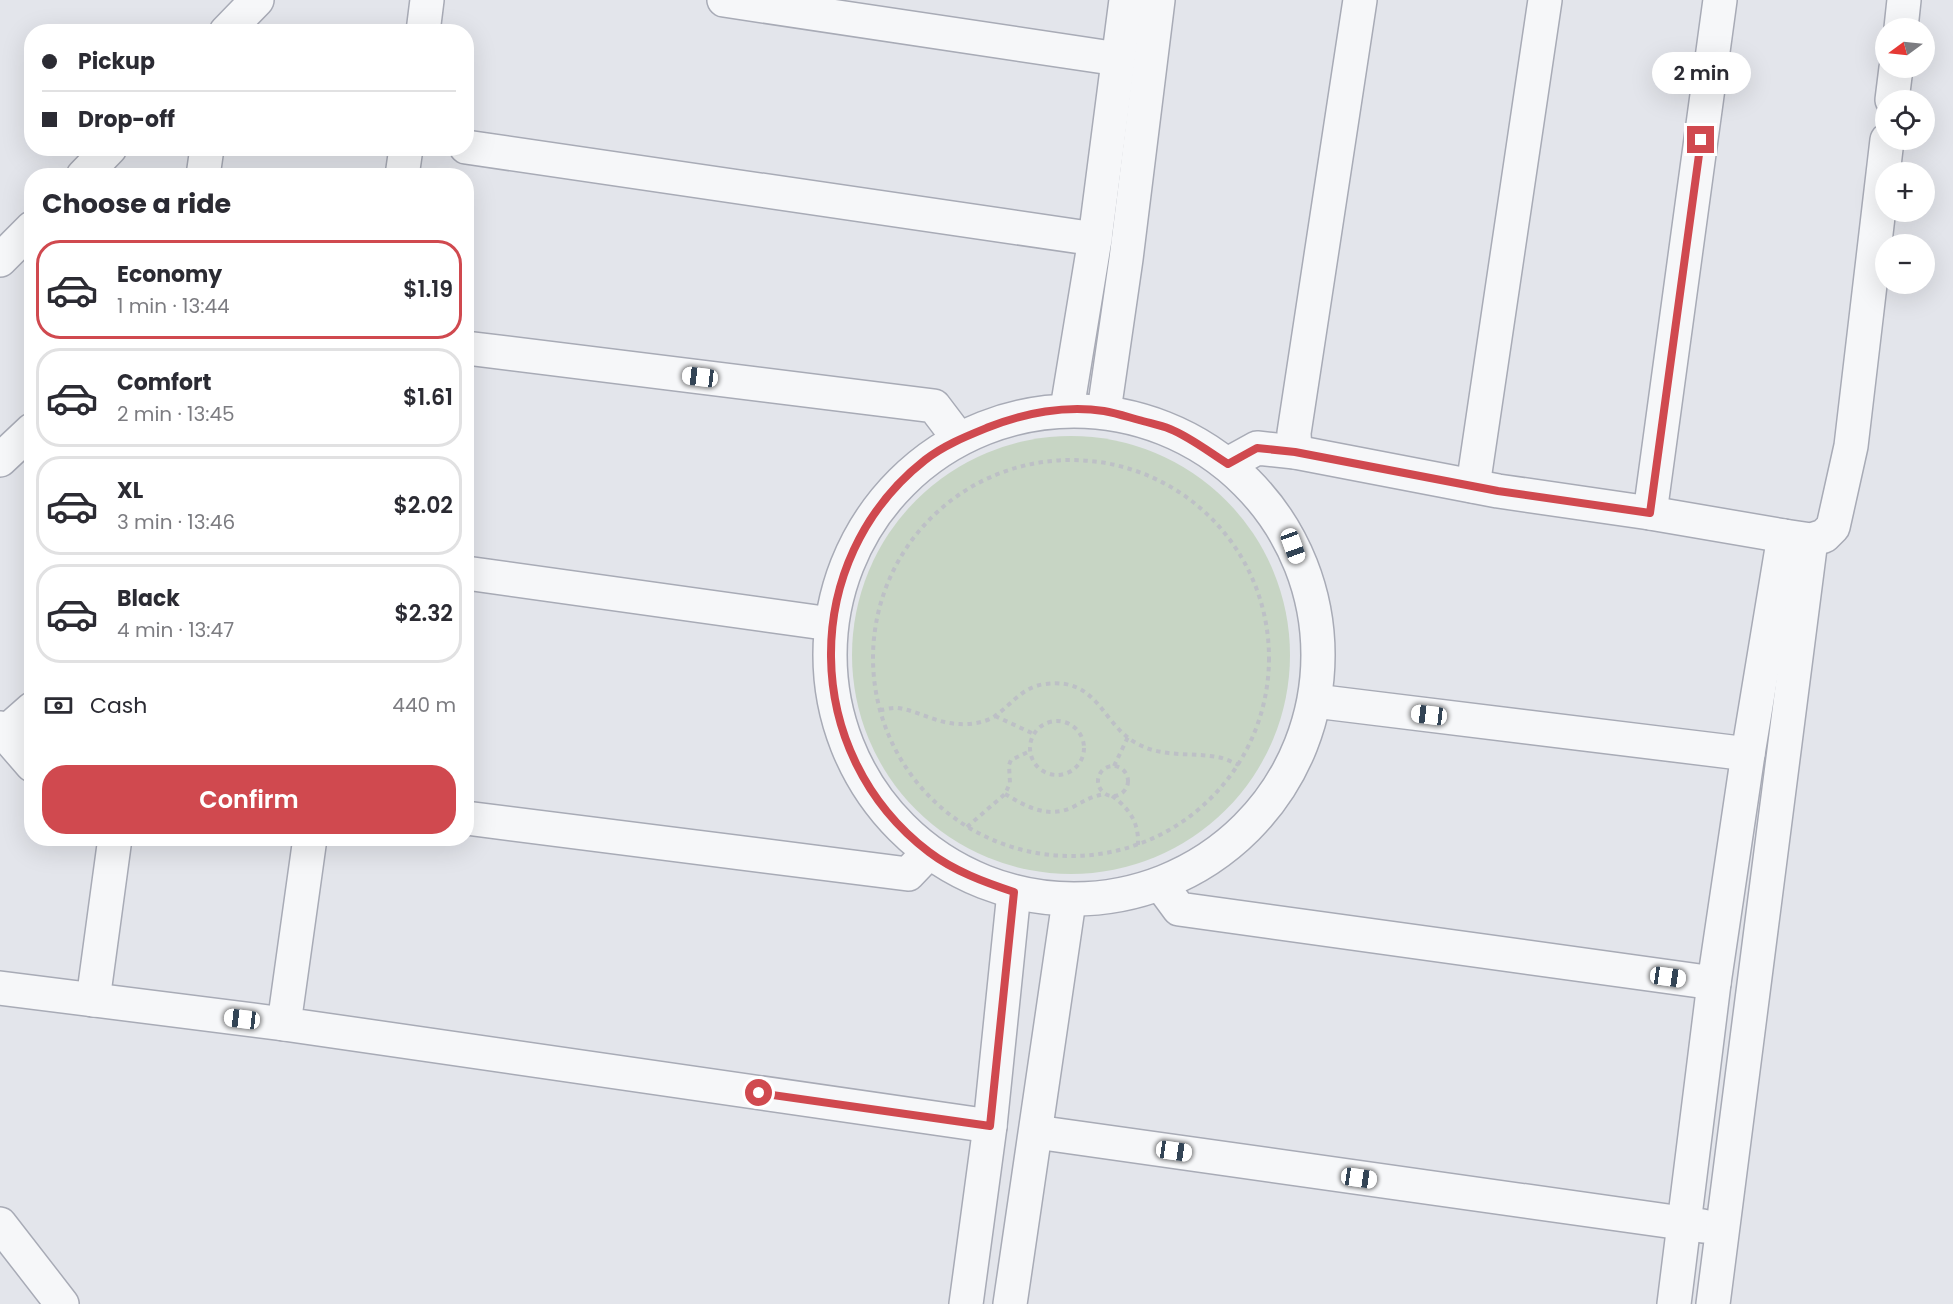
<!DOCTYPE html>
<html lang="en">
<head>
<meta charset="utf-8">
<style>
  body { margin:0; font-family:Poppins,sans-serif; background:#f2f2f3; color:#2b2b33; height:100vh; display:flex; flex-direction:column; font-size:22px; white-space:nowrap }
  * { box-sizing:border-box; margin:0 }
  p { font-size:20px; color:#7c7c81 }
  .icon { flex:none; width:33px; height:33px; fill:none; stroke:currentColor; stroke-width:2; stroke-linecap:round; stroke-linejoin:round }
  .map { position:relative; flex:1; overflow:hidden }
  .details { position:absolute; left:24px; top:168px; width:450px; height:678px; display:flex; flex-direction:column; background:#fff; border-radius:24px; box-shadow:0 6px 24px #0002 }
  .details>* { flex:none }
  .guide { position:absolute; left:24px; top:24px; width:450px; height:132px; border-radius:24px; box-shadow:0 6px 24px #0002; display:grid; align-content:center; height:132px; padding:0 18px; background:#fff }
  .needle { width:39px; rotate:255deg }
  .tools { position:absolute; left:1875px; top:18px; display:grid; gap:12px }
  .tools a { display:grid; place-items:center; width:60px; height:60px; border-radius:50%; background:#fff; box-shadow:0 6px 24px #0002; font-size:30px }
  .end { position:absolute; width:27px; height:27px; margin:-14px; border:8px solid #d0494f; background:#fff; box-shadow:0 0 0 3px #fff }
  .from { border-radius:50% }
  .bubble { position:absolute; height:42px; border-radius:21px; background:#fff; box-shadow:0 6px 24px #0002; font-size:20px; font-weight:600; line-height:42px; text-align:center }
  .car { position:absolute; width:18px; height:36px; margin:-18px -9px; border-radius:8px; box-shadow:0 0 4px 2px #0007; background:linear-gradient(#fff 24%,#345 0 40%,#fff 0 76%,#345 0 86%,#fff 0) }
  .guide b { display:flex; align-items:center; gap:21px; height:57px; font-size:22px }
  .guide b+b { border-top:2px solid #e1e1e2 }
  .guide i { width:15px; height:15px; background:#2b2b33 }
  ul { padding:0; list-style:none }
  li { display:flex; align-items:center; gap:18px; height:99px; margin:0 12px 9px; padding:0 6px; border:3px solid #e1e1e2; border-radius:24px }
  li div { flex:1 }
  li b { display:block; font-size:22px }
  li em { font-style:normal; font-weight:600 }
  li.on { border-color:#d0494f }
  li>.icon { width:54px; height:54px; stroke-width:1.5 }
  h2 { padding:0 18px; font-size:27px; line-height:72px }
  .pay { display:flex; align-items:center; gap:15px; height:66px; padding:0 18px; font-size:22px }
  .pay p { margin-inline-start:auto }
  .primary-button { display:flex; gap:12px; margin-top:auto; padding:12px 18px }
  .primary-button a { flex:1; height:69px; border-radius:24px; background:#d0494f; color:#fff; font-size:24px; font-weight:600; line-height:69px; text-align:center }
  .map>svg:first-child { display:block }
</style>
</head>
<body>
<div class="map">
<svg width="1953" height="1304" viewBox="0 0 1953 1304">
  <rect width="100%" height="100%" fill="#e3e5eb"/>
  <circle fill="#c7d5c4" cx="1071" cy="655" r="219"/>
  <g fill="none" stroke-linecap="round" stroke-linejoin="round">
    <defs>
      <g id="minor">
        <path d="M724,0l394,59"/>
        <path d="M1901,28l3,-28"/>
        <path d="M226,32l31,-32"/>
        <path d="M423,32l4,-32"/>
        <path d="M1892,100l4,-32"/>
        <path d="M466,147l629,92"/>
        <path d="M83,176l27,-28"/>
        <path d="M203,176l4,-28"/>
        <path d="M402,176l4,-28"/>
        <path d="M0,260l32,-32"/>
        <path d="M466,348l468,58 25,33"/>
        <path d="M1067,409l28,-170 31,-239"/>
        <circle cx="1074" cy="655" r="244"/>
        <path d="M1104,411l22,-152 32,-259"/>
        <path d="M1295,452l-1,-19 66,-433"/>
        <path d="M0,460l32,-30"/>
        <path d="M1228,464l29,-16 38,4 203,39 152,22 134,23 27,4 13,-4 9,-9 18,-81 36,-306"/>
        <path d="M1473,486l72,-486"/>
        <path d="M1650,513l70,-513"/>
        <path d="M466,573l365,51"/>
        <path d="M1315,701l433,53"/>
        <path d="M0,728l32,37"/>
        <path d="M5,733l27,-24"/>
        <path d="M466,818l442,56 21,-22"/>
        <path d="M310,838l-26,186 706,102"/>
        <path d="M1162,886l17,23 535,74"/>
        <path d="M0,988l284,36"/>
        <path d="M93,1000l22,-162"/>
        <path d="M1036,1132l667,94"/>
        <path d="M0,1224l62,80"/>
        <path d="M966,1304l24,-178 24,-234"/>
        <path d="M1010,1304l59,-403"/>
        <path d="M1674,1304l40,-321 34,-229 36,-218"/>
        <path d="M1713,1304l98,-764"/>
      </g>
    </defs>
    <use href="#minor" stroke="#a8abb6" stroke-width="36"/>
    <g stroke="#bdc0c6" stroke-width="4" stroke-dasharray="4.5 4.5" stroke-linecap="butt">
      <circle cx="1071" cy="658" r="198"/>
      <path d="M880,710c5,0 12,-3 18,-2 21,3 40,16 62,16 10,1 27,-2 35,-8 17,-12 27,-29 50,-32 53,-7 56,39 91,59 26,15 54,9 81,14 7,1 15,5 22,8"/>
      <path d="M995,716l39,18"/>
      <circle cx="1057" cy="748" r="27"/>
      <path d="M1114,766l14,-29"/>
      <circle cx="1113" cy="781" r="15"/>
      <path d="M1005,794c22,13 43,25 68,13 11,-6 19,-11 32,-13"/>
      <path d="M1112,796c18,13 27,27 26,49"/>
      <path d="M967,827l38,-33 5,-11 -1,-18 2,-5 19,-9"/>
    </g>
    <use href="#minor" stroke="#f6f7f9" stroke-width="33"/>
  </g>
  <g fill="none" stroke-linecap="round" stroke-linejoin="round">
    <path stroke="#d0494f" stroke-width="8" d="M759,1093l231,33 24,-234c-30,-10 -60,-21 -85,-40 -129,-98 -131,-292 -4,-392 19,-15 42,-24 64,-33 35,-14 77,-22 115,-16 12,2 24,6 35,9 10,3 21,5 31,9 20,8 39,23 58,35l29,-16 38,4 203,39 152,22 51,-373"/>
  </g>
</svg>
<div class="tools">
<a><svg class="needle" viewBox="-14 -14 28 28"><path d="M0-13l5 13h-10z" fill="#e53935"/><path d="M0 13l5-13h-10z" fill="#7c7c81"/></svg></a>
<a><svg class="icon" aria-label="locate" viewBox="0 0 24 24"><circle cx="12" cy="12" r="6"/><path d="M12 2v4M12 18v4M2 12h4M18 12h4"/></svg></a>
<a>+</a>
<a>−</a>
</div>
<i class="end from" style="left:759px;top:1093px"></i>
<i class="end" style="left:1701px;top:140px"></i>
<div class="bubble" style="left:1652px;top:52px;width:99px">2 min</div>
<i class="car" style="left:700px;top:377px;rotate:277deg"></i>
<i class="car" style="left:1293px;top:546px;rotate:160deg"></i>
<i class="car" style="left:1429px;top:715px;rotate:277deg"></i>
<i class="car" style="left:1668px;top:977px;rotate:98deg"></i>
<i class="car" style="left:242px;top:1019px;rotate:277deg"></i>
<i class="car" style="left:1174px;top:1151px;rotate:98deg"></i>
<i class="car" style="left:1359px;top:1178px;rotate:98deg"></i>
<div class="guide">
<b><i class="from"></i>Pickup</b>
<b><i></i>Drop-off</b>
</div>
<section class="details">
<h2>Choose a ride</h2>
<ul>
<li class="on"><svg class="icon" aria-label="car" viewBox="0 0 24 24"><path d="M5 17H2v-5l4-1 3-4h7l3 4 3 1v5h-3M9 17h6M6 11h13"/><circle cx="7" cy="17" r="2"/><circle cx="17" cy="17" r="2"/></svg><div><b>Economy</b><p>1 min · 13:44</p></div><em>$1.19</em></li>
<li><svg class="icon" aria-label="car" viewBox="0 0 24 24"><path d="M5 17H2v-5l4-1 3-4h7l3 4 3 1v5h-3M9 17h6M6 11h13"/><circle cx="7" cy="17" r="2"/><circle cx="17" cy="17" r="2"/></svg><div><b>Comfort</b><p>2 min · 13:45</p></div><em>$1.61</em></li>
<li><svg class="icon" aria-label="car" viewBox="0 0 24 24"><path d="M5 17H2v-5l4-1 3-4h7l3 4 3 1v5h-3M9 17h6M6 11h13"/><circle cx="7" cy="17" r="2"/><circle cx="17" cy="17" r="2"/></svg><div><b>XL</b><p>3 min · 13:46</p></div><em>$2.02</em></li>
<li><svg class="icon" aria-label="car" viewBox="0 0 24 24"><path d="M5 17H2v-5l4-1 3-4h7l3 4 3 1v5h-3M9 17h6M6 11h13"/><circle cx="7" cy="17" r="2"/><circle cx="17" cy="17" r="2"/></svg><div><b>Black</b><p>4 min · 13:47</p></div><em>$2.32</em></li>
</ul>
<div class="pay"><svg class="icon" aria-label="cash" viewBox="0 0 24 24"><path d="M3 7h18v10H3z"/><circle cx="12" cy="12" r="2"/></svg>Cash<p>440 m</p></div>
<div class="primary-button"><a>Confirm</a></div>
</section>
</div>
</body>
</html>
